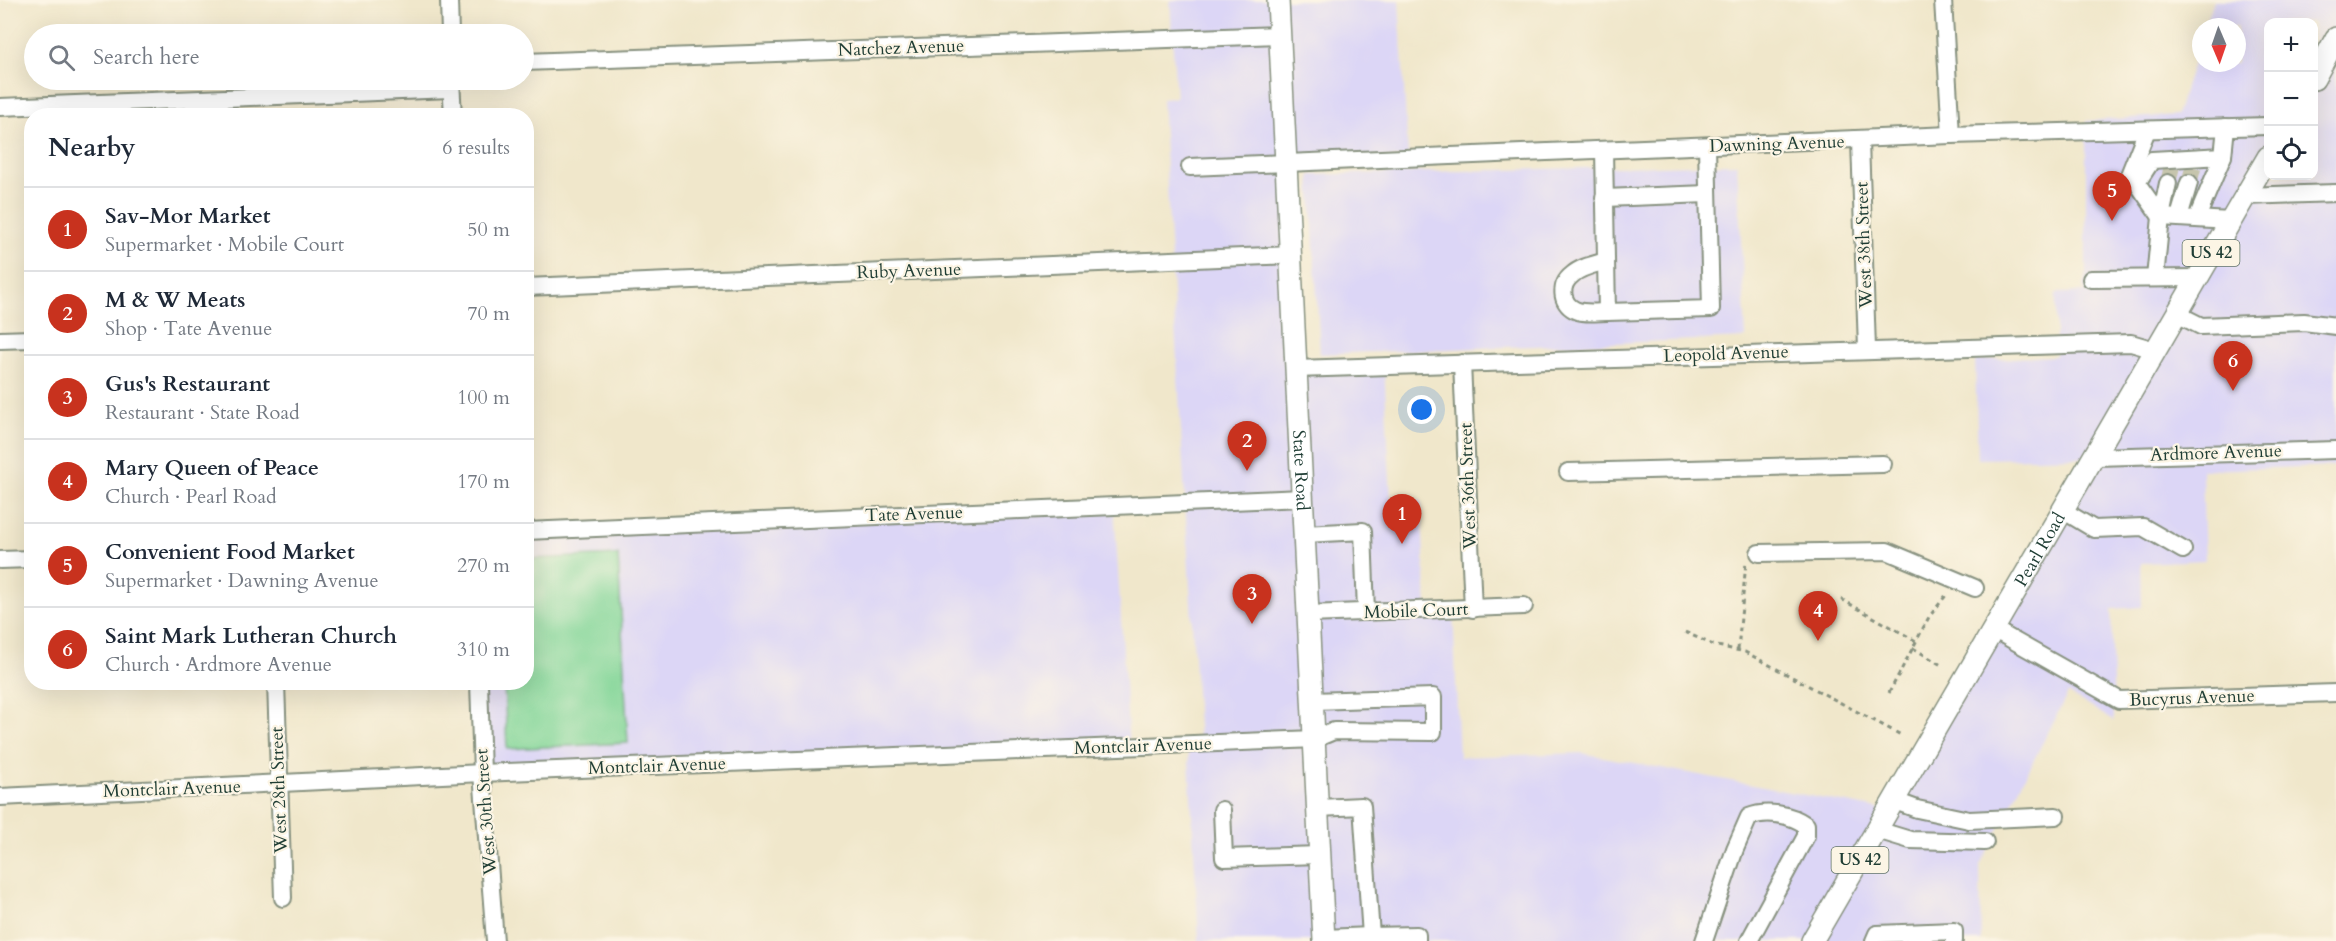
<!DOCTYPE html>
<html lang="en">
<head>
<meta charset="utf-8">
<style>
  body { margin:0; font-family:Cardo,serif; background:#f2f2f3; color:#1f2937 }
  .controls { position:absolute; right:18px; top:18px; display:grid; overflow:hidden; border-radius:12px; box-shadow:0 6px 24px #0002 }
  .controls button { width:54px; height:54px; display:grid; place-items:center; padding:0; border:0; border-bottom:2px solid #e0e1e3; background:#fff; color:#1f2937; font:30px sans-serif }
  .compass { position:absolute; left:2192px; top:18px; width:54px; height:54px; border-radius:50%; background:#fff; box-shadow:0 6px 24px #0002; rotate:178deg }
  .you { position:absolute; left:1422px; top:410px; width:21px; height:21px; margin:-15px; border:4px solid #fff; border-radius:50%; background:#1a73e8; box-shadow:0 0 0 9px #1a73e833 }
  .badge { display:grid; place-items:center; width:39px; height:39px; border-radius:50%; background:#c8321e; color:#fff; font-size:20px; font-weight:700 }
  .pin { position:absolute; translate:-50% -50px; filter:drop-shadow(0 2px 3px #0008) }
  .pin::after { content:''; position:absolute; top:32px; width:21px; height:18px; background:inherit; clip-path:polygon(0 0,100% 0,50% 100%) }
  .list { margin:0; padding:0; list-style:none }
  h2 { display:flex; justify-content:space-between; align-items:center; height:78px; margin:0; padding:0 24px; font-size:26px }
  h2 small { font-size:20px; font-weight:400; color:#747a83 }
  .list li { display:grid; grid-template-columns:39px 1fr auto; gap:18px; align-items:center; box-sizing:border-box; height:84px; padding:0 24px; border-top:2px solid #e0e1e3 }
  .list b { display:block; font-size:22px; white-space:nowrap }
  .list p { margin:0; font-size:20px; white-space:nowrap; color:#747a83 }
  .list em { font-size:20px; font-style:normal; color:#747a83 }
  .icon { flex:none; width:33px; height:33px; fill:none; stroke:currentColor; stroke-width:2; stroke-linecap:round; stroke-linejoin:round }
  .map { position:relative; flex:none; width:2336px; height:941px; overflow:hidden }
  .search { position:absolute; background:#fff; box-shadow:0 6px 24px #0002; left:24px; top:24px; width:510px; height:66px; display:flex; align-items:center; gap:15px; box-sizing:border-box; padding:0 21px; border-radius:33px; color:#747a83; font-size:22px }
  .panel { position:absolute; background:#fff; box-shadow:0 6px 24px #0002; left:24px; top:108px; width:510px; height:582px; border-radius:24px }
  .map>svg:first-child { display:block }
  .built { fill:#dcd6f6; fill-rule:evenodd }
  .pitch { fill:#82d698; stroke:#508a66; stroke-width:1.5 }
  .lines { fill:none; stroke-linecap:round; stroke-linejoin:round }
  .minor-tunnel { stroke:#c6c5ad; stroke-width:16; stroke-dasharray:16 8; stroke-linecap:butt }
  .minor-casing { stroke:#889280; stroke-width:20 }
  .major-casing { stroke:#889280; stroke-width:24 }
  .path { stroke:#889280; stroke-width:3; stroke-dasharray:4.5 4.5; stroke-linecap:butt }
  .minor { stroke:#fff; stroke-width:16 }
  .major { stroke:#fff; stroke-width:21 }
  .labels { text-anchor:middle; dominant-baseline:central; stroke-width:4.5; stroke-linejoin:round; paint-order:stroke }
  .shield { fill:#fcf5e5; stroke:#617469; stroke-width:1.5 }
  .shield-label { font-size:16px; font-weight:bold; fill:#1f3d34 }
  .street-label { font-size:18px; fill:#1f3d34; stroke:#fcf5e5 }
</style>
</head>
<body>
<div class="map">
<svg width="2336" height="941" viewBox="0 0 2336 941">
  <rect width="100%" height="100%" fill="#fcf5e5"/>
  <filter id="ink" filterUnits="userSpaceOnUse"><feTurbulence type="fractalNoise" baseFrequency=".0167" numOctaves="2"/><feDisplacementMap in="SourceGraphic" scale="12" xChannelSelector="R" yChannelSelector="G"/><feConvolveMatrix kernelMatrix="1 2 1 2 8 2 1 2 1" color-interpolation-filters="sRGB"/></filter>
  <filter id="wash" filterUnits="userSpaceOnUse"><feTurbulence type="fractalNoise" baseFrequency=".008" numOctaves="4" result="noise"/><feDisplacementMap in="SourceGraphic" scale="24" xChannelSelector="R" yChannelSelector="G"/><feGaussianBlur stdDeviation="1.35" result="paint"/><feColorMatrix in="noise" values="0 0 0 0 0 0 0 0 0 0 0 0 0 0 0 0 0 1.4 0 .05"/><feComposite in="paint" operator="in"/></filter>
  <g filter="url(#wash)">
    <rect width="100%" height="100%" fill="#f0e7cb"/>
    <g class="built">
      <path d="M1170,0H1399L1408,157L1286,161L1295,369L1384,366L1391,501H1421L1427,610H1453L1459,757L1582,753L1889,811L2095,457L1978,459L1975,360L2056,356V293L2085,292V289H2082L2086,280V121L2176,115L2201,39V63H2237V27H2205L2214,0H2336V466L2202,470L2205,560L2141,563L2142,607L2111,609L2114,721L2068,693L1980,865L1981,941H1199L1188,744L1199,743L1162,99L1176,98ZM2268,22H2314V176H2268Z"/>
      <path d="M1737,164L1746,338L1320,354L1310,175Z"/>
      <path d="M1114,506L1129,747L482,773L479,683L526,682L527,531Z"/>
    </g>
    <path class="pitch" d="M618,555L628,743L507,749L504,683L526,682L527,559Z"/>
  </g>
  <g filter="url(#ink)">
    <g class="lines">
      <g class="minor-tunnel">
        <path d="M2168,183L2172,166"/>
        <path d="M2189,183L2194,165"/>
      </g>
      <defs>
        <g id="minor">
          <path d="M449,0L450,34"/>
          <path d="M1943,0L1951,135"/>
          <path d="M524,62L1279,35"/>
          <path d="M451,80L453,116"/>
          <path d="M0,107L451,89"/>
          <path d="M1860,141L1867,349"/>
          <path d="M1604,150L1607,312L1711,309L1707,146"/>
          <path d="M1190,167L1951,135L2268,126"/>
          <path d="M2137,183L2129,175L2147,130"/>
          <path d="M2245,196L2336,193"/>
          <path d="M1604,198L1708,194"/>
          <path d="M2161,217L2137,183L2152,160L2223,156L2226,127"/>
          <path d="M2161,217L2168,183"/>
          <path d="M2179,217L2189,183"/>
          <path d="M2197,218L2223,156"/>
          <path d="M1606,261C1596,264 1580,267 1572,275C1560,284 1560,303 1575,310C1583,314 1598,312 1607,312"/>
          <path d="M2155,278L2161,217L2230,221"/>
          <path d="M2091,279L2197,278"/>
          <path d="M526,287L1291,255"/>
          <path d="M2177,314L2201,326L2304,322L2336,326"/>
          <path d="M0,340L32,339"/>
          <path d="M1462,363L1473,609"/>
          <path d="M1295,369L2131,343L2155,350"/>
          <path d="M2096,457L2336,450"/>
          <path d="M1568,472L1883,464"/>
          <path d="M2064,511L2094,529L2143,527L2183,550"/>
          <path d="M526,531L1302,498"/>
          <path d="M1304,534L1363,531L1366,612"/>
          <path d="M1759,553L1887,551L1975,588"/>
          <path d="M0,560L32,559"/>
          <path d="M1308,614L1524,606"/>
          <path d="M1995,630L2119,700L2336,693"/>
          <path d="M276,682L283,898"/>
          <path d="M479,682L482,773L495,941"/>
          <path d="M0,797L482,773L1315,739L1334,731L1433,732V697L1313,701"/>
          <path d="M1895,801L1917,809L1969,820L2056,816"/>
          <path d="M1318,808L1362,806L1371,936L1417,935V941"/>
          <path d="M1222,810L1224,858L1320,855"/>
          <path d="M1877,830L1910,840L1985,842"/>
          <path d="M1324,938L1371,936V941"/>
          <path d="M1704,941L1735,849L1749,817C1766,810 1790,814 1806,825V836L1749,941"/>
          <path d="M1874,941L1877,934L1954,931V941"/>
        </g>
        <g id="major">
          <path id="s1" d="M1278,0L1324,941"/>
          <path d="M2314,79L2336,38"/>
          <path id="s2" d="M1812,941L2268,157"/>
        </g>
      </defs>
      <use href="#minor" class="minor-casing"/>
      <use href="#major" class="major-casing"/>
      <g class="path">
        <path d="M1841,599L1916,641"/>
        <path d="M1685,632L1713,645L1745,652L1903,736"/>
        <path d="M1913,648L1943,666"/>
        <path d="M1738,650L1746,562"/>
        <path d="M1889,693L1929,617L1947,594"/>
      </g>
      <use href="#minor" class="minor"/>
      <use href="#major" class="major"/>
    </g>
  </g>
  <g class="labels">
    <g class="shield">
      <rect x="2182.5" y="240" width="57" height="26" rx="4.5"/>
      <rect x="1831.5" y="847" width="57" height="26" rx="4.5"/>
    </g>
    <g class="shield-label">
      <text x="2211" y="253">US 42</text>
      <text x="1860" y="860">US 42</text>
    </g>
    <g class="street-label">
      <text transform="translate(901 48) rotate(-2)">Natchez Avenue</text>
      <text transform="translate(1777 144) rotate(-2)">Dawning Avenue</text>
      <text transform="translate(1864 245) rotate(-92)">West 38th Street</text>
      <text transform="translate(909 271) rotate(-2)">Ruby Avenue</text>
      <text transform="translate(1726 354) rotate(-2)">Leopold Avenue</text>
      <text transform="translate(2216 453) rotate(-2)">Ardmore Avenue</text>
      <text stroke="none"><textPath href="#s1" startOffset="471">State Road</textPath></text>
      <text transform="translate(1468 486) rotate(-92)">West 36th Street</text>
      <text transform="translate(914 514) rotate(-2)">Tate Avenue</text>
      <text stroke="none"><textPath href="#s2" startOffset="453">Pearl Road</textPath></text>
      <text transform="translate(1416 611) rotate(-2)">Mobile Court</text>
      <text transform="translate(2192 698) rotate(-2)">Bucyrus Avenue</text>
      <text transform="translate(1143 746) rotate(-2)">Montclair Avenue</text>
      <text transform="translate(657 766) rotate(-2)">Montclair Avenue</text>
      <text transform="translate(172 789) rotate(-2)">Montclair Avenue</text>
      <text transform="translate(279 790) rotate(-92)">West 28th Street</text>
      <text transform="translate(486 812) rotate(-94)">West 30th Street</text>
    </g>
  </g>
</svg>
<div class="controls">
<button>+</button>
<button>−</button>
<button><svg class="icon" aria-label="locate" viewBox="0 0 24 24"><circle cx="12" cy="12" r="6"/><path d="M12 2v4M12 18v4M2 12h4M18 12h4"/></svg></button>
</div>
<svg class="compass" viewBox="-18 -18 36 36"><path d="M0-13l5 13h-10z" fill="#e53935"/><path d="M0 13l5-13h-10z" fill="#747a83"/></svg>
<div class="you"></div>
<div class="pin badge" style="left:1402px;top:544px">1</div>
<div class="pin badge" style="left:1247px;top:471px">2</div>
<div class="pin badge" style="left:1252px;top:624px">3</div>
<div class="pin badge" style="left:1818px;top:641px">4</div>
<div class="pin badge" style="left:2112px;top:221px">5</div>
<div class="pin badge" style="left:2233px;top:391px">6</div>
<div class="search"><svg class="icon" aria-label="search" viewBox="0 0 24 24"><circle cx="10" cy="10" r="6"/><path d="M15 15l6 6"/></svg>Search here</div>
<section class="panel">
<h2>Nearby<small>6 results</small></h2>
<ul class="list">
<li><span class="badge">1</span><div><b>Sav-Mor Market</b><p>Supermarket · Mobile Court</p></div><em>50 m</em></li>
<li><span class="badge">2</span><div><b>M &amp; W Meats</b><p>Shop · Tate Avenue</p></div><em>70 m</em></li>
<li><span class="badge">3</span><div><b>Gus's Restaurant</b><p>Restaurant · State Road</p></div><em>100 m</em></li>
<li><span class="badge">4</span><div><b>Mary Queen of Peace</b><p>Church · Pearl Road</p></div><em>170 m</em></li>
<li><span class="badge">5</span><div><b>Convenient Food Market</b><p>Supermarket · Dawning Avenue</p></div><em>270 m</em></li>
<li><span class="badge">6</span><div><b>Saint Mark Lutheran Church</b><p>Church · Ardmore Avenue</p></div><em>310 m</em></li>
</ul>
</section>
</div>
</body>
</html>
